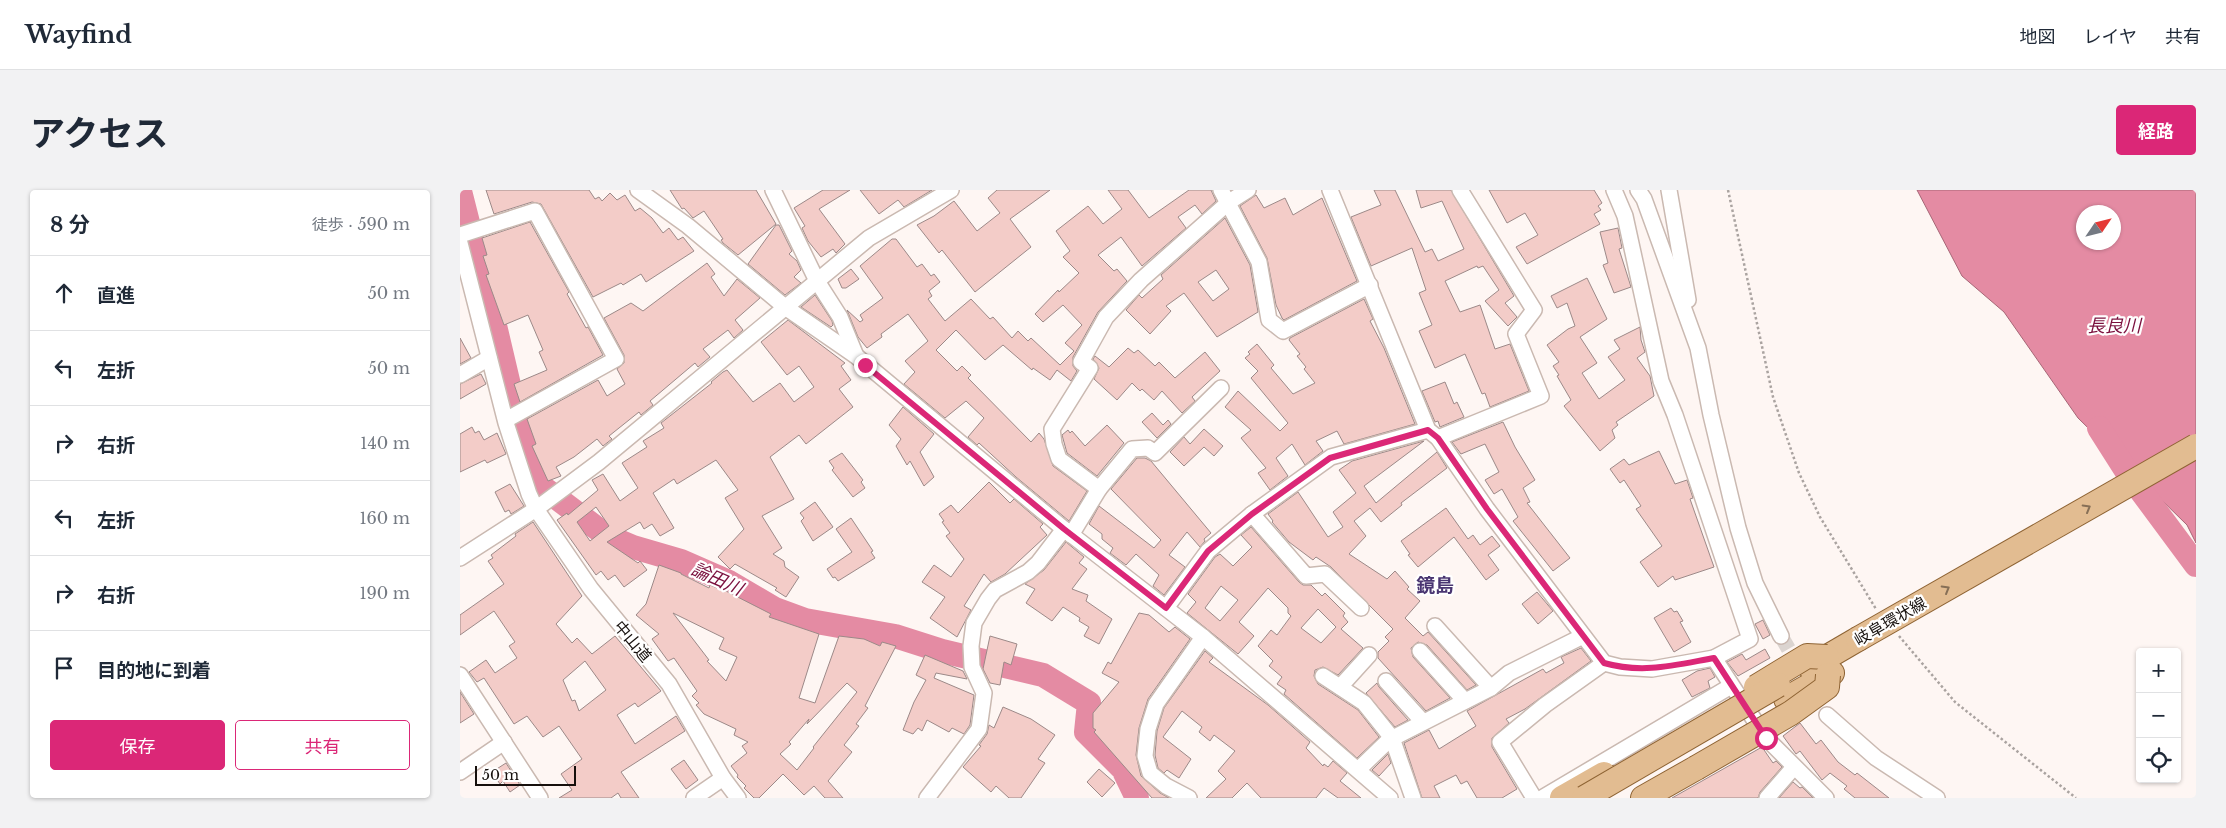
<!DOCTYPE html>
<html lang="ja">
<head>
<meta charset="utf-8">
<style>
  body { margin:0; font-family:"Libre Baskerville","Noto Sans JP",serif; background:#f2f2f3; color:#1f2937 }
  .controls { position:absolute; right:15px; bottom:15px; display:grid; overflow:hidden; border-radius:5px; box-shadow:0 1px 4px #0004 }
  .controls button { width:45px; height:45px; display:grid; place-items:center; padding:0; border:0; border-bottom:1px solid #e0e1e3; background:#fff; color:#1f2937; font:25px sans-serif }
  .compass { position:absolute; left:1616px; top:15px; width:45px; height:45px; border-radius:50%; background:#fff; box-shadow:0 1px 4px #0004; rotate:55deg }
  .scale { position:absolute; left:15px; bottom:12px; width:101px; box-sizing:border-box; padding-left:5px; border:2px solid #16100d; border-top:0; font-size:14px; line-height:18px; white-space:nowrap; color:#16100d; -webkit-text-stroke:4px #fff; paint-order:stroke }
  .stop { position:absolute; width:15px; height:15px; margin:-11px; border:4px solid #db2777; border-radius:50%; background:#fff }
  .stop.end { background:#db2777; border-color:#fff; box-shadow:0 1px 5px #0008 }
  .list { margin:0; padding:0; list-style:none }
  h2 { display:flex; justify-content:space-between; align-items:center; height:65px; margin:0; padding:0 20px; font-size:21px }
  h2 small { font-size:16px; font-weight:400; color:#747a83 }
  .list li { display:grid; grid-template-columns:32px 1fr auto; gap:15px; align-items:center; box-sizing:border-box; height:75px; padding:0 20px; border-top:1px solid #e0e1e3 }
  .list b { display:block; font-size:19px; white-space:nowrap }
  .list em { font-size:16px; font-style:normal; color:#747a83 }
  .actions { display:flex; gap:10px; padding:15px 20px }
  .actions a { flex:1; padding:11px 0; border:1px solid #db2777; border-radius:5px; text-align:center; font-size:18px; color:#db2777 }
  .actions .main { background:#db2777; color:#fff }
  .icon { flex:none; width:28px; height:28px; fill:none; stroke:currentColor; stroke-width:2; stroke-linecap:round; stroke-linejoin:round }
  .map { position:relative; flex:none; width:1736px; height:608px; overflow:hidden; border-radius:5px }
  header { display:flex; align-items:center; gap:30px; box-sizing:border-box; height:70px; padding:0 25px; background:#fff; border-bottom:1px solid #e0e1e3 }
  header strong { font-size:24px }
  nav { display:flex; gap:28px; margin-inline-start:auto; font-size:18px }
  .intro { display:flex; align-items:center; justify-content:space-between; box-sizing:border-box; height:120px; padding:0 30px }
  h1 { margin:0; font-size:35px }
  .button { padding:12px 22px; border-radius:5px; background:#db2777; color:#fff; font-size:18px; font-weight:700 }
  main { display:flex; gap:30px; padding:0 30px }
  aside { flex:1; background:#fff; border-radius:5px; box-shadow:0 1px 4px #0004 }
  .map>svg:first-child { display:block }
  .water { fill:#e48ba3; stroke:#a66676; fill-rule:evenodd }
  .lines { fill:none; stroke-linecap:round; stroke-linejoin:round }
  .river { stroke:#e48ba3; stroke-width:24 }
  .building { fill:#f3ccc8; stroke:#9c8988; fill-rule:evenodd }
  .minor-tunnel { stroke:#dbd4d0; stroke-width:15; stroke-dasharray:15 8; stroke-linecap:butt }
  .minor-casing { stroke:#cab9b1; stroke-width:18 }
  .primary-casing { stroke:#8e6333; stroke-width:26 }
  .path { stroke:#aaa3a0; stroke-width:2.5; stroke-dasharray:2.5 2.5; stroke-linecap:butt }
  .minor { stroke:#fff; stroke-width:15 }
  .primary { stroke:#e2bc91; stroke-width:24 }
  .primary-bridge-casing { stroke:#8e6333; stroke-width:26; stroke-linecap:butt }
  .primary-bridge { stroke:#e2bc91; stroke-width:24 }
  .oneway { stroke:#866f56 }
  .route { stroke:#db2777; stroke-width:6 }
  .labels { text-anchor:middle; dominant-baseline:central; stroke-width:4.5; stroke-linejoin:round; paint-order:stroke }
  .street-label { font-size:16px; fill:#16100d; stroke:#fff }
  .water-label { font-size:18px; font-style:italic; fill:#7a0f3d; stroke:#fff }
  .quarter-label { font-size:19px; font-weight:bold; fill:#493571; stroke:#fff }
</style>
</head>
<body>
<header>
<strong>Wayfind</strong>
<nav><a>地図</a><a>レイヤ</a><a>共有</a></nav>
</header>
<div class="intro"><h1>アクセス</h1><a class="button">経路</a></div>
<main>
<aside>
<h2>8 分<small>徒歩 · 590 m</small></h2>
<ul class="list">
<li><svg class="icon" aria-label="ahead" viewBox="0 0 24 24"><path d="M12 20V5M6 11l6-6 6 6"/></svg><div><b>直進</b></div><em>50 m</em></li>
<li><svg class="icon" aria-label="left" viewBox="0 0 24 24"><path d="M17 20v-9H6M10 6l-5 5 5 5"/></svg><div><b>左折</b></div><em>50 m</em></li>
<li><svg class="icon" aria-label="right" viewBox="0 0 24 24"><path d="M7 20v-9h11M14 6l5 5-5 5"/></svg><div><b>右折</b></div><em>140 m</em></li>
<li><svg class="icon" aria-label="left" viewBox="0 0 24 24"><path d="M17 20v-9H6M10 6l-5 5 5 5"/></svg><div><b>左折</b></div><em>160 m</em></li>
<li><svg class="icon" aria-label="right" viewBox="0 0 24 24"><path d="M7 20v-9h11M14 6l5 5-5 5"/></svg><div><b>右折</b></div><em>190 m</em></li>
<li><svg class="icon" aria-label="arrive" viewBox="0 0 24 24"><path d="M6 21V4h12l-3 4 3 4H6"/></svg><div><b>目的地に到着</b></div></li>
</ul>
<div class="actions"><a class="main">保存</a><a>共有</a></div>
</aside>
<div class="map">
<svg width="1736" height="608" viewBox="0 0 1736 608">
  <rect width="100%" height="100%" fill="#fef6f3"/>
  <path class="water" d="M1457,0H1736V353L1727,335L1618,228L1544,122L1502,86ZM1624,22H1654V52H1624Z"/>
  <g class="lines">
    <g class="river">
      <path d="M0,1L18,72L22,80L61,246L77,293L147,346L173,357L221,371L269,392L315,419L345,430L435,446L482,461L583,485L629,513L626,542L663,579L677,608"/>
      <path d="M1639,238L1667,282L1736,375"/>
    </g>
  </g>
  <g class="building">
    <path d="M26,0H129L135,9L139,7L142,11L150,3L157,10L165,5L175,21L180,18L192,28L203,43L209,38L218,50L223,47L234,61L186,92L181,84L163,95L161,93L133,107L81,14L72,12L34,24Z"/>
    <path d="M210,0H296L316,34L278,65L263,53L261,50L263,49L244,21L233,28L224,18L222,19Z"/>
    <path d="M363,0H390L359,19L385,54L376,63L373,59L361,67L348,51L342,38L345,36L334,18Z"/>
    <path d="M400,0H472L444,17L438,10L419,24Z"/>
    <path d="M537,0H590L550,29L571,57L515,102L482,60L479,63L457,35L474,26L494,11L517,41L540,23L528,8Z"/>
    <path d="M648,0H668L689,28L729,0H751L756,11L742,24L735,15L718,27L726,38L682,76L661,47L638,65L654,81L657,79L667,91L638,122L613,167V176L617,181L611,191L597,180L590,190L573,178L572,180L543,155L525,170L496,140L476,160L497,181L502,176L511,185L508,188L571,252L579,243L584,249L593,276L627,301L609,331L556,287L519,253L517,255L508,247L524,228L506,211L485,228L444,194L455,182L445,171L468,151L448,124L421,144L422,147L407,158L398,147L387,120L400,132L403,130L400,125L423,108L400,76L432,49H436L457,77L462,74L471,86L474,84L480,92L469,101L472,106L468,109L485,131L511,109L530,129L533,127L552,148L558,141L568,151L571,148L600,175L614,161L605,153L622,135L603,115L583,132L575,124L598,100L599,102L619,83L603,67L610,61L596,41L628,16L643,34L662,19Z"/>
    <path d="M914,0H935L965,62L972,59L978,71L1004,59L982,11L961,18L956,0H991L1054,106L1045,113L1057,127L1048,136L1025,111L1039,100L1023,76L1018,78L1017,76L985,91L1000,122L1020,115L1035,159L1050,154L1069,201L1030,217L1025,203L1022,204L1005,164L975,178L959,141L972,135L959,103L966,100L952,58L911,76L891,27L921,15Z"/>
    <path d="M1029,0H1134L1142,13L1138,16L1141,20L1134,24L1140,34L1067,74L1056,57L1078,45L1065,23L1047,33Z"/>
    <path d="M796,5L804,18L825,8L833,25L862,8L897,91L824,130L822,128L816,115L807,68L780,16Z"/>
    <path d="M765,28L790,75L798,122L757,147L724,103L706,116L711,121L690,144L666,120L679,105L682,108L703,89L701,85ZM756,80L769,99L753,111L738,92Z"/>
    <path d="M70,32L109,102L107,104L126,138L128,137L143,165L60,212L54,194L87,180L79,162L83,160L68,125L44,135L26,85L29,84L23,66L27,65L22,48Z"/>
    <path d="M316,35H319L332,61L329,64L337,71L341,80L334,87L341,93L325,105L288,74Z"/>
    <path d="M1158,38L1162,58L1159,59L1171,97L1154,103L1143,75L1148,73L1140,42Z"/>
    <path d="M247,73L255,84L251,87L264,106L277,89L300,108L275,130L283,140L274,148L268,140L243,159L250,167L238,177L235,173L190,211L193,215L181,225L179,222L149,246L152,249L143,256L137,249L114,267L96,277L101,286L88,291L72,256L76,254L67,229L138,190L147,206L165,194L157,179L164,173V165L144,128L171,113L183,121Z"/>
    <path d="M391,79L399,89L386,98H382L378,89Z"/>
    <path d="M1127,88L1147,129L1120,147L1137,173L1122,183L1139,209L1165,190L1148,167L1160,159L1154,150L1180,137L1181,150L1185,162L1177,168L1190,186L1194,206L1156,232L1158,235L1152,240L1155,248L1140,261L1104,216L1111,210L1097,186L1099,185L1093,176L1099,172L1087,155L1108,139L1115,136L1107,113L1097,118L1091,106Z"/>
    <path d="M355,105L372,131L373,135L371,137L341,117Z"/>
    <path d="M904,109L913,129L910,131L924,158L955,234L884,254L877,241L856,251L863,261L845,275L832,254L816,268L828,286L810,300L798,283L806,278L781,248L791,240L765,217L778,201L820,241L828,233L791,188L798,181L785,168L790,164L788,162L797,154L814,175L811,178L833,204L855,193L844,179L846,177L837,166L840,164L829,150L830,148Z"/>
    <path d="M328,130L385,173L381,176L391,190L379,199L393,217L346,254L339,245L310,267L334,309L302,326L322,358L313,364L324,371L325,377L339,387L326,407L315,400L317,398L275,374L270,379L258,367L284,339L265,308L278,300L256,270L217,294L214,289L193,303L214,338L200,346L192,334L184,339L180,332L147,352L178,373L180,371L187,380L164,397L155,385L148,390L141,381L136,385L97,330L107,323L108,325L138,300L132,290L143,284L160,311L178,298L162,273L187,257L183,251L204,238L201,233L252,193L251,192L263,182L267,180L293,212L320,193L334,212L354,197L339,176L327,185L301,152ZM136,317L149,336L130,351L117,332Z"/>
    <path d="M0,148L11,168L0,174Z"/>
    <path d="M668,158L674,163L678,160L695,176L699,172L715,188L745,162L760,181L732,207L735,211L722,223L702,201L694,210L682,199L680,201L672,193L657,210L634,189L639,178L633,169L635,166L649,177Z"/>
    <path d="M21,184L26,194L0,209V194Z"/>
    <path d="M985,192L994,214L997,212L1004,227L980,237L978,231L975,232L962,201Z"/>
    <path d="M443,217L474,244L460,262L474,287L464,296L450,271L447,275L436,256L441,249L429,235Z"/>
    <path d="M692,223L703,235L708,230L711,234L697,248L682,232Z"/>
    <path d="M1043,232L1055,257L1075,290L1063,298L1070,312L1067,313L1110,368L1093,381L1053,331L1058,327L1042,299L1034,304L1025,290L1039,282L1025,254L1001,264L992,252Z"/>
    <path d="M647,235L664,253L637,286L607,263L602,245L608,240L610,243L612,241L625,256Z"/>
    <path d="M12,237L15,243L19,241L24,250L37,243L46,264L27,273L25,270L0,282V244Z"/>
    <path d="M744,239L763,256L754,266L744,257L724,276L710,262L724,247L730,254Z"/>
    <path d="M964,251L904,296L916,313L977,262L987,278L941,313L942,315L921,332L910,318L894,331L906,346L889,364L927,389L935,381L949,397L947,399L960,411L945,428L963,446L968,442L1016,495L1007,500L967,455L958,452L951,458L953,467L990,508L966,521L918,468V462L929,451L925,447L933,439L871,377L856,367L853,370L829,352L812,332L813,331L808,324L838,302L868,347L883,337L873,322L896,303L879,280L892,271Z"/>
    <path d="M1199,261L1215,294L1227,290L1233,308L1230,309L1254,377L1215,390L1213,386L1198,397L1180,372L1202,356L1176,319L1181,316L1164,290L1160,293L1150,279L1164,269L1169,275Z"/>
    <path d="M382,263L403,290L401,292L405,298L393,307L372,280L374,278L369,271Z"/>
    <path d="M677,268H685L691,271L751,343L744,349L745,351L740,357L727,342L709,365L725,377L704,405L693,396L699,385L676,364L666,375L650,363L653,358L642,349V344L629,334L639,316L694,358L701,350L651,299Z"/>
    <path d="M529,292L550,313L554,309L583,334L580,337L587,345L545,384L531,392L524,384L504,416L511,420L497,447L470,428L485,407L462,392L474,375L491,387L504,369L486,346L490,343L482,332L484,331L479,324L491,315L498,323Z"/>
    <path d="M50,294L64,316L51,324L49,320L45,322L35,302Z"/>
    <path d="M355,312L373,337L353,351L341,331L344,328L340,323Z"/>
    <path d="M986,318L1008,349L1013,345L1020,355L1032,346L1040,356L1028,365L1039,380L1026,390L994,347L958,377L948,365L950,364L941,351Z"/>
    <path d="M391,328L413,361L411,362L415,368L378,391L375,387L373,388L367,379L392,362L376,339Z"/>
    <path d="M73,332L122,406L96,434L112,453L117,448L132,464L155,446L201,501L178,517L175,513L157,525L175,554L216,526L225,541L161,582L179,608H161L158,603L151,608H99L112,600L101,584L122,569L99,536L83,547L67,526L54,534L24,488L17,492L9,482L26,470L35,483L57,468L49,456L55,452L34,421L0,445V425L44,394L28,371L33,368L31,365L56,346L55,344ZM125,471L146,500L119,521L115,510L112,511L103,490Z"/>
    <path d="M791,337L839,392L843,395H851L862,406L865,403L885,423L883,426L888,432L881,439L903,458L878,485L863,477L855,480L854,486L858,494L898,520L919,547L897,568L824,504L826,500L817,494L822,487L809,476L813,471L798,456L811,440L817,445L831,426L828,423V418L808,398L779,432L794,446L778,464L727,423L736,412L728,404L755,367L760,364L773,376L792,357L781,345ZM761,396L778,410L760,431L745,418ZM858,419L876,437L861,453L841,438Z"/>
    <path d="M606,352L624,367L619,373L627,379L612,399L628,405L626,411L652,429L639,454L624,446L629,437L619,431L620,428L603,417L592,431L566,413L575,399L565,394L584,380Z"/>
    <path d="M199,375L221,383V384L249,398L250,395L257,398L258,397L311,424L309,427L359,444L339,508L355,513L379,446L404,449L420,456L422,452L436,456L405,516L408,518L396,534L399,536L384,555L392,562L368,591L383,608H365L354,596L344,605L323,584L299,608H294L284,598L286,596L277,587L278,585L271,576L287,563L282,556L288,552L274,545L276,539L244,524L236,515L239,513L232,506L237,501L214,468L208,471L192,449L199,444L176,425L186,414ZM213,423L264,448L259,459L277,467L266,491L247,471L249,470ZM387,493L397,502L353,557L354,558L337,580L320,564L331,554L329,552L349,529L347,534Z"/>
    <path d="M1077,402L1093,421L1078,434L1062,414Z"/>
    <path d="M1211,418L1214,422L1217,421L1223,431L1220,432L1231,452L1214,462L1194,428Z"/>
    <path d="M679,423L689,425L709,442L715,437L730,449L688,509L679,538L676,565L681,586L700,603L709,608H692L634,542L636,540L633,538V523L659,492L642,483L648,472L651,474Z"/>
    <path d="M1303,430L1310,445L1303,449L1295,434Z"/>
    <path d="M530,446L557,454L551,475L544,472L540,495L530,493L523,479Z"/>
    <path d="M1121,458L1131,471L1065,519L1046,529L1049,533L1032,548V557L1057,599L1042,608H1017L1007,591L1001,594L996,585L974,596L980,608H962L944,553L969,540L979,559L1016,536L1007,521L1083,479L1086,483L1104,473L1101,467Z"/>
    <path d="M1305,459L1310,468L1278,486L1267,472L1282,464L1286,470Z"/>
    <path d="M745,461L753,468L749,472L808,515L850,552L846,558L863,576L864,574L868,577L873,571L887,583L880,591L901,608H878L864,598L856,608H801L787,593L772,608H746L766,589L758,581L775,561L754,545L750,551L739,542L742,537L722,521L703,547L731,569L719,588L707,580L704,583L698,578L695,565L697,541L704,518Z"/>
    <path d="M465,465L503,481L507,489L476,483L474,488L514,505L510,535L504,544L492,538L489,542L467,530L462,541L458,538L453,544L443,540L454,512L466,490L456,485Z"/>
    <path d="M1250,478L1255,487L1248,491L1250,498L1232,507L1222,490L1237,481Z"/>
    <path d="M917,493L919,497L948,530L935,537L906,503Z"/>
    <path d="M0,502L14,524L0,533Z"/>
    <path d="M543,517L571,529L595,545L578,569L585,573L561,608H549L536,596L531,602L503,577L521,556L519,555L527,544L529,535L534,538Z"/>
    <path d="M1340,533L1356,554L1361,550L1378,572L1395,585L1397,583L1429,608H1395L1384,599L1387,596L1370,583L1362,590L1340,561L1336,564L1323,546Z"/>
    <path d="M1302,557L1313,573L1316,571L1322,577L1300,602L1298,608H1212Z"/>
    <path d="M928,564L931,573L919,586L912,580Z"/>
    <path d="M224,570L238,590L226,599L211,579Z"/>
    <path d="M46,573L60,595L50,602L43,591L40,594L32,582Z"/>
    <path d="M639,579L655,593L642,607L627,592Z"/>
    <path d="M1333,592L1340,598L1342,597L1353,608H1319Z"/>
  </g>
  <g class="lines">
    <path class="minor-tunnel" d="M1321,446L1340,479"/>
    <defs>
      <g id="minor">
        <path d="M178,0L228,36L325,117L396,166L604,339L743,447L930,608"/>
        <path d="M313,0L357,91L380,127L396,166"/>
        <path d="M761,0L799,72L809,130L823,141L910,95"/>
        <path d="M870,0L968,240L978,248L1027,319L1144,473L1160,477L1192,479L1254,468L1290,449L1215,225L1201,191L1165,26L1154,0"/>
        <path d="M1178,0L1184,9L1238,158L1251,225L1278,338L1295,393L1321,446"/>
        <path d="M1209,0L1228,110"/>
        <path d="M0,45L75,21L156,169L46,230"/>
        <path d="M0,53L46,233L69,304L76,319L131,399L209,494L263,588L278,608"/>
        <path d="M0,185L29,168"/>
        <path d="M978,248L1081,206L1056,144L1074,120L1000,0"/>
        <path d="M639,299L672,259L688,258L695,263L761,198"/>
        <path d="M792,324L846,386L865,384L901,418"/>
        <path d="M611,345L639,299L599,269L594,254L592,239L630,178L621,172L646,127L681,90L769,12L788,0"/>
        <path d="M0,368L76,319L139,272L409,48L491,0"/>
        <path d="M706,418L748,361L792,324L871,267L968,240"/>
        <path d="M975,436L1031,498"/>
        <path d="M960,461L1005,511"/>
        <path d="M1254,468L1306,548L1366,608"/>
        <path d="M0,485L80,608"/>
        <path d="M863,486L904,513L932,548L953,608"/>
        <path d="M926,491L963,532"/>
        <path d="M880,497L909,465"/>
        <path d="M1367,525L1416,568L1477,608"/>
        <path d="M899,579L929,550L1031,498L1049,483L1123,446"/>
        <path d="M0,582L44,552"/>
        <path d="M234,608L263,588"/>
        <path d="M467,608L519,539L524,503L512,477L511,456L514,433L528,409L535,400L568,382L578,373L604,339"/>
        <path d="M729,608L706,596L690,583L685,566L688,539L696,514L743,447"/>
        <path d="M1074,608L1040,552L1085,515L1144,473"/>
        <path d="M1082,608L1271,496"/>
        <path d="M1307,608L1334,577"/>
      </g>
      <g id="primary">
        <path d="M1350,477L1398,449"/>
        <path d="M1326,509L1372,483"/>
        <path d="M1102,608L1144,584"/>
        <path d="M1183,608L1236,578"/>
      </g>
    </defs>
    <use href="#minor" class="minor-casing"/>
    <use href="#primary" class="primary-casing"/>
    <g class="path">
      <path d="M1268,0L1313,207L1339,283L1360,327L1416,419"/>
      <path d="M1439,446L1495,512L1616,608"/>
    </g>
    <use href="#minor" class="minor"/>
    <use href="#primary" class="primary"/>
    <defs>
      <g id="primary-bridge">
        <path d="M1398,449L1736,256"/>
        <path d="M1296,497L1347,466L1367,467"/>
        <path d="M1236,578L1331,523L1367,497L1368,485"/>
        <path d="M1124,608L1318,495"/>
      </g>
    </defs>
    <use href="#primary-bridge" class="primary-bridge-casing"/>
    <use href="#primary-bridge" class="primary-bridge"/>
  </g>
  <defs><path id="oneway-chevron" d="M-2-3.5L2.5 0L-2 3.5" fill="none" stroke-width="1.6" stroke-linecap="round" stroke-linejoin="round" transform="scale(1.25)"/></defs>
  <g class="oneway">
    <use href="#oneway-chevron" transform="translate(1627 318) rotate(-30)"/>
    <use href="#oneway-chevron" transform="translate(1486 399) rotate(-30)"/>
  </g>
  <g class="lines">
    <path class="route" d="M405,175L604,339L706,418L748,361L792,324L870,268L968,240L978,248L1027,319L1144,473C1183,484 1215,475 1254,468L1306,548"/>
  </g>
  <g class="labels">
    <g class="street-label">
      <text transform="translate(1430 431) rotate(-30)">岐阜環状線</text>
      <text transform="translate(173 451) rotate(50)">中山道</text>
    </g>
    <g class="water-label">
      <text x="1654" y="136">長良川</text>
      <text transform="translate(257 389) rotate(24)">論田川</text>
    </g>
    <g class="quarter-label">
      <text x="975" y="395">鏡島</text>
    </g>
  </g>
</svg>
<div class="controls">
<button>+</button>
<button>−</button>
<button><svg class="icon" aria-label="locate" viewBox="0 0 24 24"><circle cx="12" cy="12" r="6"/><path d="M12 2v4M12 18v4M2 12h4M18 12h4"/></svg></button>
</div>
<svg class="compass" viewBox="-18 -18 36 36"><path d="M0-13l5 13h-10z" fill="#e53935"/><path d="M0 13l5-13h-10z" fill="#747a83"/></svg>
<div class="scale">50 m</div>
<div class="stop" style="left:1306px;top:548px"></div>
<div class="stop end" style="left:405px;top:175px"></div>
</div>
</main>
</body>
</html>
